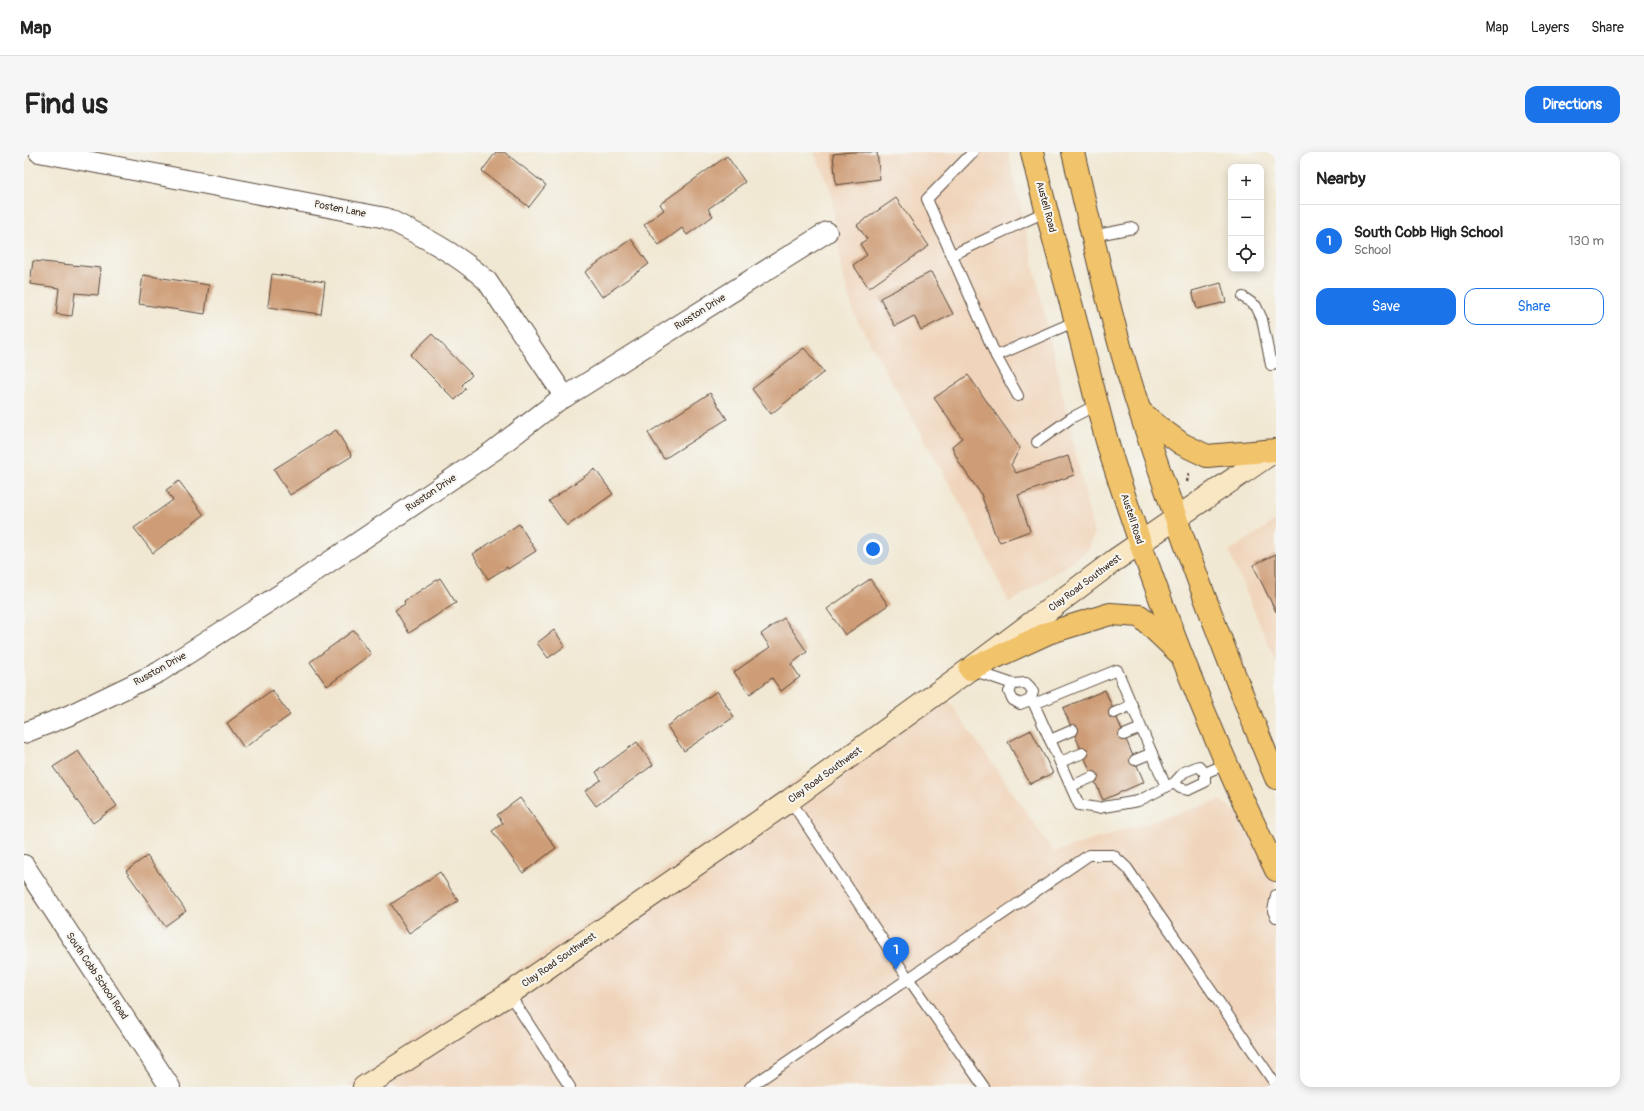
<!DOCTYPE html>
<html lang="en">
<head>
<meta charset="utf-8">
<style>
  body { margin:0; font-family:Pangolin,sans-serif; background:#f6f6f6; color:#222 }
  .controls { position:absolute; right:12px; top:12px; display:grid; overflow:hidden; border-radius:8px; box-shadow:0 2px 10px #0003 }
  .controls button { width:36px; height:36px; display:grid; place-items:center; padding:0; border:0; border-bottom:1px solid #e0e0e0; background:#fff; color:#222; font:20px sans-serif }
  .you { position:absolute; left:849px; top:397px; width:14px; height:14px; margin:-10px; border:3px solid #fff; border-radius:50%; background:#1a73e8; box-shadow:0 0 0 6px #1a73e833 }
  .badge { display:grid; place-items:center; width:26px; height:26px; border-radius:50%; background:#1a73e8; color:#fff; font-size:13px; font-weight:700 }
  .pin { position:absolute; translate:-50% -33px; filter:drop-shadow(0 1px 2px #0008) }
  .pin::after { content:''; position:absolute; top:21px; width:14px; height:12px; background:inherit; clip-path:polygon(0 0,100% 0,50% 100%) }
  .list { margin:0; padding:0; list-style:none }
  h2 { display:flex; justify-content:space-between; align-items:center; height:52px; margin:0; padding:0 16px; font-size:17px }
  h2 small { font-size:13px; font-weight:400; color:#767676 }
  .list li { display:grid; grid-template-columns:26px 1fr auto; gap:12px; align-items:center; box-sizing:border-box; height:72px; padding:0 16px; border-top:1px solid #e0e0e0 }
  .list b { display:block; font-size:15px; white-space:nowrap }
  .list p { margin:0; font-size:13px; white-space:nowrap; color:#767676 }
  .list em { font-size:13px; font-style:normal; color:#767676 }
  .actions { display:flex; gap:8px; padding:12px 16px }
  .actions a { flex:1; padding:9px 0; border:1px solid #1a73e8; border-radius:12px; text-align:center; font-size:14px; color:#1a73e8 }
  .actions .main { background:#1a73e8; color:#fff }
  .icon { flex:none; width:22px; height:22px; fill:none; stroke:currentColor; stroke-width:2; stroke-linecap:round; stroke-linejoin:round }
  .map { position:relative; flex:none; width:1252px; height:935px; overflow:hidden; border-radius:12px }
  header { display:flex; align-items:center; gap:24px; box-sizing:border-box; height:56px; padding:0 20px; background:#fff; border-bottom:1px solid #e0e0e0 }
  header strong { font-size:19px }
  nav { display:flex; gap:22px; margin-inline-start:auto; font-size:14px }
  .intro { display:flex; align-items:center; justify-content:space-between; box-sizing:border-box; height:96px; padding:0 24px }
  h1 { margin:0; font-size:28px }
  .button { padding:10px 18px; border-radius:12px; background:#1a73e8; color:#fff; font-size:14px; font-weight:700 }
  main { display:flex; gap:24px; padding:0 24px }
  aside { flex:1; background:#fff; border-radius:12px; box-shadow:0 2px 10px #0003 }
  .map>svg:first-child { display:block }
  .built { fill:#f0d5bc }
  .building { fill:#ce9d77 }
  .lines { fill:none; stroke-linecap:round; stroke-linejoin:round }
  .lane-casing { stroke:#564639; stroke-width:12 }
  .street-casing { stroke:#564639; stroke-width:22 }
  .secondary-casing { stroke:#564639; stroke-width:24 }
  .primary-casing { stroke:#564639; stroke-width:24 }
  .path { stroke:#564639; stroke-width:2.5; stroke-dasharray:3 3; stroke-linecap:butt }
  .lane { stroke:#fff; stroke-width:10 }
  .street { stroke:#fff; stroke-width:20 }
  .secondary { stroke:#f9e7c3; stroke-width:22 }
  .primary { stroke:#f1c36a; stroke-width:22 }
  .labels { text-anchor:middle; dominant-baseline:central; stroke-width:4; stroke-linejoin:round; paint-order:stroke }
  .street-label { font-size:10px; fill:#3b2a1e; stroke:#f6f6f2 }
</style>
</head>
<body>
<header>
<strong>Map</strong>
<nav><a>Map</a><a>Layers</a><a>Share</a></nav>
</header>
<div class="intro"><h1>Find us</h1><a class="button">Directions</a></div>
<main>
<div class="map">
<svg width="1252" height="935" viewBox="0 0 1252 935">
  <rect width="100%" height="100%" fill="#f6f6f2"/>
  <filter id="ink" filterUnits="userSpaceOnUse"><feTurbulence type="fractalNoise" baseFrequency=".025" numOctaves="2"/><feDisplacementMap in="SourceGraphic" scale="8" xChannelSelector="R" yChannelSelector="G"/><feConvolveMatrix kernelMatrix="1 2 1 2 8 2 1 2 1" color-interpolation-filters="sRGB"/></filter>
  <filter id="wash" filterUnits="userSpaceOnUse"><feTurbulence type="fractalNoise" baseFrequency=".012" numOctaves="4" result="noise"/><feDisplacementMap in="SourceGraphic" scale="16" xChannelSelector="R" yChannelSelector="G"/><feGaussianBlur stdDeviation="0.9" result="paint"/><feColorMatrix in="noise" values="0 0 0 0 0 0 0 0 0 0 0 0 0 0 0 0 0 1.4 0 .05"/><feComposite in="paint" operator="in"/></filter>
  <g filter="url(#wash)">
    <rect width="100%" height="100%" fill="#f1e8d3"/>
    <g class="built">
      <path d="M790,0H984L1070,382L1065,397L1049,409L985,451L946,369L830,162L818,121L807,39Z"/>
      <path d="M1252,368V510L1205,400Z"/>
      <path d="M913,532L1030,700L1196,648L1252,689V935H321Z"/>
    </g>
    <g id="blocks">
      <g class="building">
        <path d="M472,0H480L522,33L505,55L458,19Z"/>
        <path d="M827,0H853L856,27L812,33L809,2Z"/>
        <path d="M703,4L721,30L684,57L689,64L663,83L658,76L635,93L620,73L640,58L636,52Z"/>
        <path d="M872,46L905,94L845,136L829,113L843,103L836,92L843,87L833,73Z"/>
        <path d="M607,87L625,112L578,145L561,120Z"/>
        <path d="M9,109L77,116L74,143L51,141L48,164L32,162L35,136L6,132Z"/>
        <path d="M907,120L929,162L897,178L890,164L871,174L856,146Z"/>
        <path d="M248,122L301,130L297,162L244,155Z"/>
        <path d="M119,123L185,133L181,162L115,152Z"/>
        <path d="M1197,131L1202,150L1173,157L1168,139Z"/>
        <path d="M408,182L448,223L438,233L442,237L431,248L386,203Z"/>
        <path d="M780,196L800,220L747,262L728,237Z"/>
        <path d="M944,223L996,296L987,313L992,321L1044,304L1050,323L994,343L1006,379L976,390L971,382L957,342L936,312L931,302L928,294L938,286L910,246Z"/>
        <path d="M686,241L703,267L640,307L624,281Z"/>
        <path d="M312,278L328,304L266,343L250,317Z"/>
        <path d="M571,317L589,342L543,374L525,349Z"/>
        <path d="M155,329L180,363L129,401L110,376L149,348L142,338Z"/>
        <path d="M495,372L512,399L484,417L483,415L464,427L449,402Z"/>
        <path d="M1252,402V460L1229,413Z"/>
        <path d="M416,426L432,451L385,481L371,458L381,452L380,449Z"/>
        <path d="M846,427L864,453L821,483L803,457Z"/>
        <path d="M760,466L783,500L767,512L776,525L757,539L748,526L726,542L710,520L746,495L737,482Z"/>
        <path d="M330,478L347,502L303,534L286,510Z"/>
        <path d="M530,478L541,494L524,506L513,491Z"/>
        <path d="M248,538L266,563L220,596L203,571Z"/>
        <path d="M1081,538L1120,630L1079,648L1039,556Z"/>
        <path d="M693,539L710,565L660,599L643,574Z"/>
        <path d="M1007,578L1029,621L1006,632L984,590Z"/>
        <path d="M613,590L629,613L572,654L561,639L577,628L572,620Z"/>
        <path d="M54,599L93,654L69,671L29,615Z"/>
        <path d="M496,646L532,696L499,721L468,679L479,671L473,663Z"/>
        <path d="M123,704L162,759L141,774L102,719Z"/>
        <path d="M416,720L434,749L385,781L367,752Z"/>
      </g>
    </g>
  </g>
  <g filter="url(#ink)">
    <use href="#blocks" fill-opacity="0" stroke="#564639" stroke-width="1"/>
    <g class="lines">
      <defs>
        <g id="lane">
          <path d="M949,0L903,47L972,204L1052,169"/>
          <path d="M1068,84L1109,76"/>
          <path d="M928,103L1023,59"/>
          <path d="M1219,145L1232,154L1238,167L1247,213L1252,210"/>
          <path d="M972,204L994,244"/>
          <path d="M1013,290L1047,266L1074,252"/>
          <path d="M948,518L989,532L1002,531L1006,535L1009,540L1006,548L996,552L989,548L985,540L989,532"/>
          <path d="M1006,548L1010,552L1055,653L1074,656L1114,649L1150,631L1160,620L1175,614L1181,621V630L1164,638L1156,636L1150,631"/>
          <path d="M1010,552L1093,518L1142,635"/>
          <path d="M1090,561L1108,553"/>
          <path d="M1100,583L1117,576"/>
          <path d="M1026,588L1049,578"/>
          <path d="M1111,608L1128,601"/>
          <path d="M1036,610L1059,601"/>
          <path d="M1181,621L1202,612"/>
          <path d="M1047,634L1069,625"/>
          <path d="M766,648L884,826L960,935"/>
          <path d="M1252,743L1249,759L1252,765"/>
          <path d="M485,842L546,935"/>
          <path d="M726,935L1065,703H1089L1103,716L1252,933"/>
        </g>
        <g id="street">
          <path d="M15,0L362,66C398,84 434,102 463,129L541,245"/>
          <path d="M0,581L46,563L135,520L274,431L469,299L535,248L541,245L803,80"/>
          <path d="M0,713L146,935"/>
        </g>
        <path id="secondary" d="M340,935L485,842L766,648L946,517L1091,408L1252,298"/>
        <g id="primary">
          <path d="M1008,0C1022,61 1039,121 1055,181C1066,222 1075,263 1087,303C1132,445 1186,584 1252,718"/>
          <path d="M1049,0C1068,81 1085,162 1110,241C1151,371 1200,500 1252,626"/>
          <path d="M1117,260L1136,276L1158,292L1183,304L1252,298"/>
          <path d="M946,517L1024,481L1086,462L1116,464L1155,501"/>
        </g>
      </defs>
      <use href="#lane" class="lane-casing"/>
      <use href="#street" class="street-casing"/>
      <use href="#secondary" class="secondary-casing"/>
      <use href="#primary" class="primary-casing"/>
      <path class="path" d="M1163,330L1165,319"/>
      <use href="#lane" class="lane"/>
      <use href="#street" class="street"/>
      <use href="#secondary" class="secondary"/>
      <use href="#primary" class="primary"/>
    </g>
  </g>
  <g class="labels">
    <g class="street-label">
      <text transform="translate(1022 55) rotate(75)">Austell Road</text>
      <text transform="translate(316 57) rotate(11)">Posten Lane</text>
      <text transform="translate(676 160) rotate(-32)">Russton Drive</text>
      <text transform="translate(407 341) rotate(-34)">Russton Drive</text>
      <text transform="translate(1108 367) rotate(72)">Austell Road</text>
      <text transform="translate(1061 431) rotate(-37)">Clay Road Southwest</text>
      <text transform="translate(136 517) rotate(-29)">Russton Drive</text>
      <text transform="translate(801 623) rotate(-36)">Clay Road Southwest</text>
      <text transform="translate(535 808) rotate(-35)">Clay Road Southwest</text>
      <text transform="translate(73 824) rotate(56)">South Cobb School Road</text>
    </g>
  </g>
</svg>
<div class="controls">
<button>+</button>
<button>−</button>
<button><svg class="icon" aria-label="locate" viewBox="0 0 24 24"><circle cx="12" cy="12" r="6"/><path d="M12 2v4M12 18v4M2 12h4M18 12h4"/></svg></button>
</div>
<div class="you"></div>
<div class="pin badge" style="left:872px;top:818px">1</div>
</div>
<aside>
<h2>Nearby<small></small></h2>
<ul class="list">
<li><span class="badge">1</span><div><b>South Cobb High School</b><p>School</p></div><em>130 m</em></li>
</ul>
<div class="actions"><a class="main">Save</a><a>Share</a></div>
</aside>
</main>
</body>
</html>
